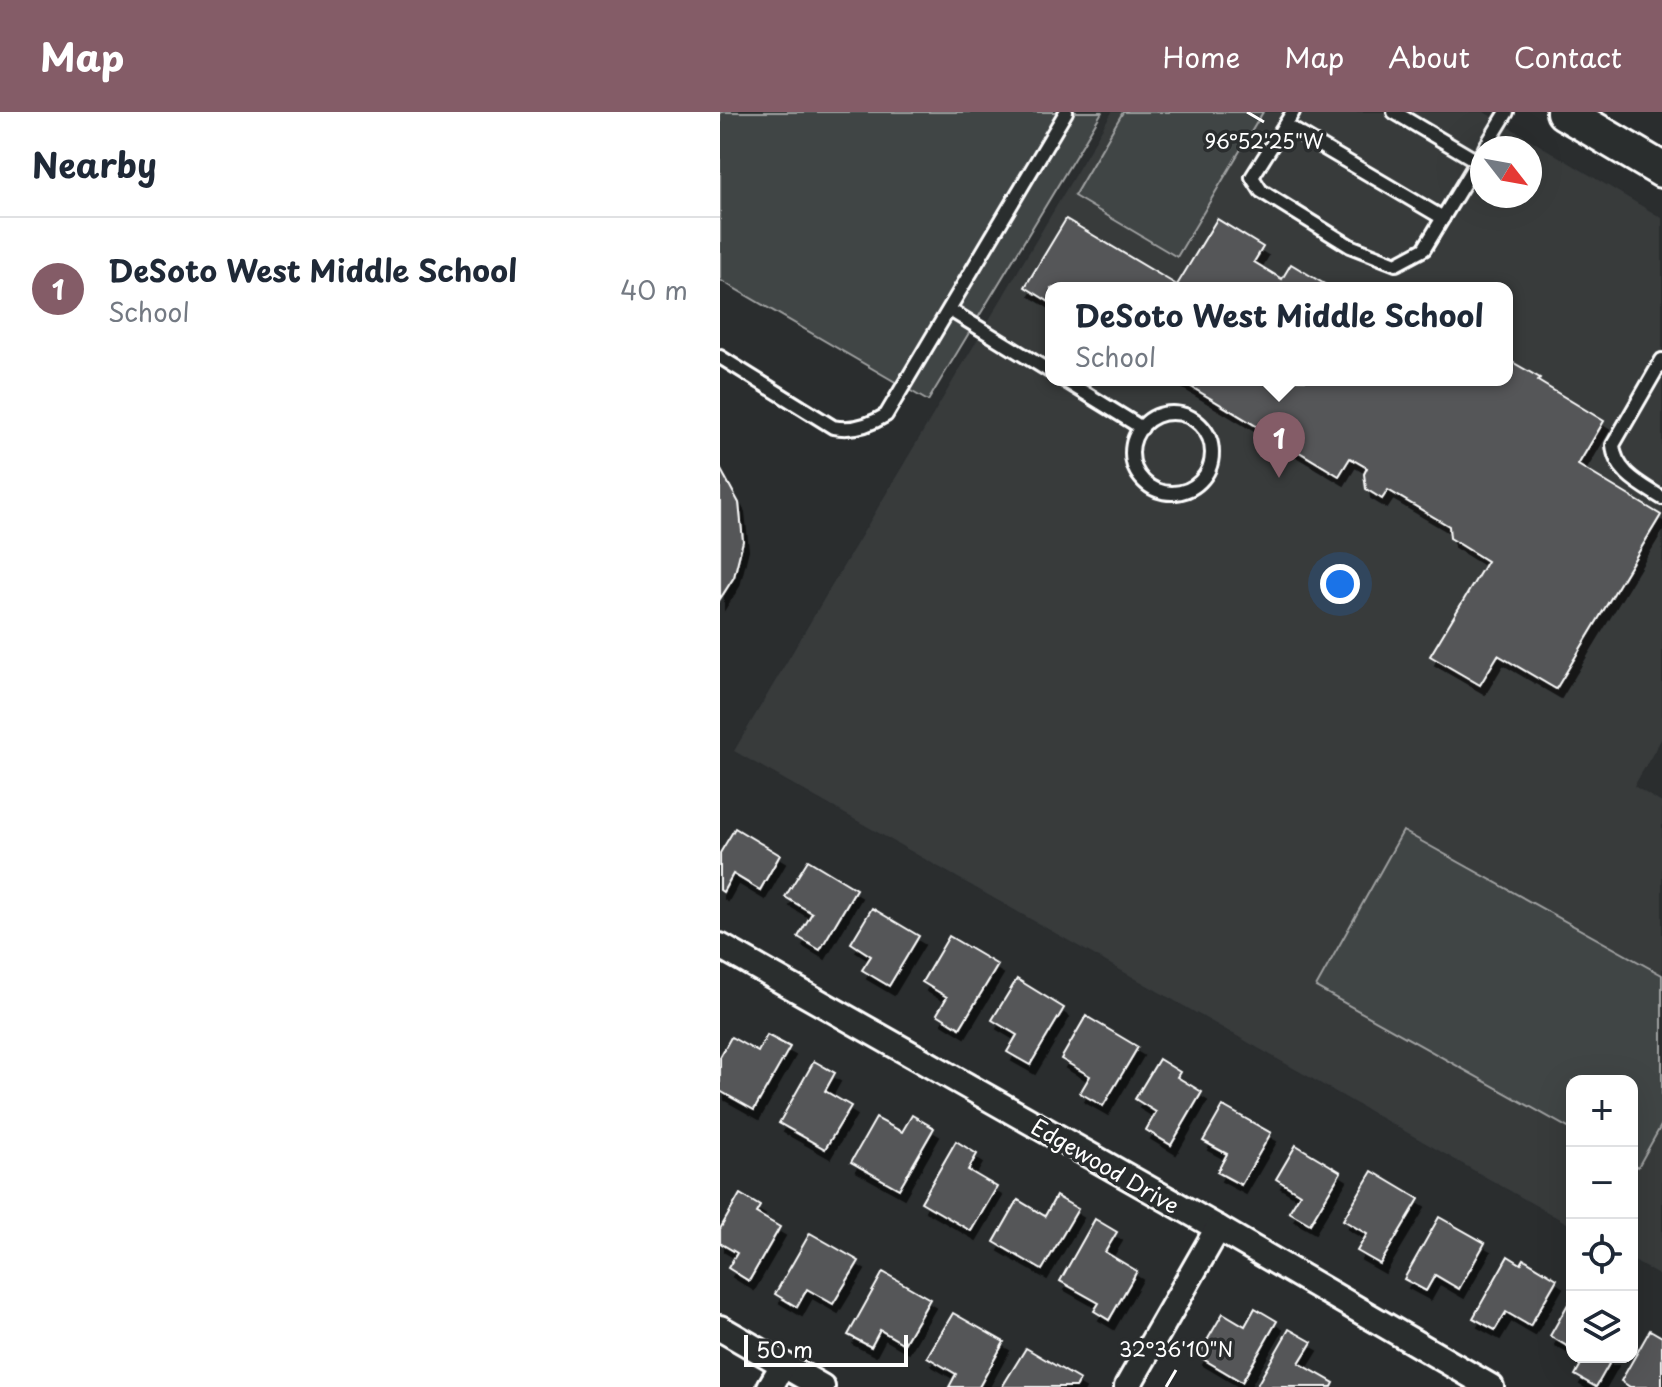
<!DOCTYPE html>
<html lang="en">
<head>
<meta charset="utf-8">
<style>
  body { margin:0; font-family:"Playpen Sans",sans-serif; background:#f2f2f3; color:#1f2937 }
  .controls { position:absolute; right:24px; bottom:24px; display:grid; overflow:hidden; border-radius:16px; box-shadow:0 8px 32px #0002 }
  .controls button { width:72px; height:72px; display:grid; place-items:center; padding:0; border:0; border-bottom:2px solid #e0e1e3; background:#fff; color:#1f2937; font:40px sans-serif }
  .compass { position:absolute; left:750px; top:24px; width:72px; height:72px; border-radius:50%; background:#fff; box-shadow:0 8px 32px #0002; rotate:121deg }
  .scale { position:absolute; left:24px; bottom:20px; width:164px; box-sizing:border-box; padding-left:8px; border:4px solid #fff; border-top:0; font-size:22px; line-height:28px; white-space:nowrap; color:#fff; -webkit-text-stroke:6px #2a2d2e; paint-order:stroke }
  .you { position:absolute; left:620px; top:472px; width:28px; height:28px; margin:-20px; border:6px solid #fff; border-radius:50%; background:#1a73e8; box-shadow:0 0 0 12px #1a73e833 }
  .badge { display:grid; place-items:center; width:52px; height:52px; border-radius:50%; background:#845c67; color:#fff; font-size:26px; font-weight:700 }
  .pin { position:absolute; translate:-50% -66px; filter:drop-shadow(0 2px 4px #0008) }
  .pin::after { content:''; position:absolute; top:42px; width:28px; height:24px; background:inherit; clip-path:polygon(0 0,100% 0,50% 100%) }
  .popup { position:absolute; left:325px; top:170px; width:468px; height:104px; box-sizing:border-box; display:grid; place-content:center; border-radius:16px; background:#fff; filter:drop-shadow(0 2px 6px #0005); font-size:26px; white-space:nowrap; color:#747a83 }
  .popup b { font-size:30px; color:#1f2937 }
  .popup::after { content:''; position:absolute; left:50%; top:100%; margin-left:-16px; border:16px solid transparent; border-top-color:#fff }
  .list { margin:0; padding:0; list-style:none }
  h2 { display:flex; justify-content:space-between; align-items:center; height:104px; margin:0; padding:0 32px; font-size:34px }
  h2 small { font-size:26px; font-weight:400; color:#747a83 }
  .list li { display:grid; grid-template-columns:52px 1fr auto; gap:24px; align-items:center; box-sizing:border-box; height:144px; padding:0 32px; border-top:2px solid #e0e1e3 }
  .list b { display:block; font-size:30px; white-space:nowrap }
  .list p { margin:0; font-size:26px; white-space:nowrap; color:#747a83 }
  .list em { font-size:26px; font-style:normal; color:#747a83 }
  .icon { flex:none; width:44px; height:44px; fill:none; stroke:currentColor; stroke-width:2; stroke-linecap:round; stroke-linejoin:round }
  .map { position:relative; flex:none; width:942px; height:1275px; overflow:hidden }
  header { display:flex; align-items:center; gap:48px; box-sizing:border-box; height:112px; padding:0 40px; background:#845c67; color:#fff }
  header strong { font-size:38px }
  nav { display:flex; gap:44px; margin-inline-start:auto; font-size:28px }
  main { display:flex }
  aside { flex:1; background:#fff }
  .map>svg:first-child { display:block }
  .built { fill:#373a3b; fill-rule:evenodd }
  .green { fill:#414445; stroke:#a0a2a2; stroke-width:2 }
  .building { fill:#555758; stroke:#fff; stroke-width:2; filter:url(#shadow) }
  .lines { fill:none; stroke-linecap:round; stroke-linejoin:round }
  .service-casing { stroke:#fff; stroke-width:18 }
  .minor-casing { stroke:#fff; stroke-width:30 }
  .secondary-casing { stroke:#fff; stroke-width:40 }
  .service { stroke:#2a2d2e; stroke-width:12 }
  .minor { stroke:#2a2d2e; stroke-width:24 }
  .secondary { stroke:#2a2d2e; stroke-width:34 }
  .ticks { fill:none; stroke:#fff; stroke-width:3 }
  .labels { text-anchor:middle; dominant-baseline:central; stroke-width:7; stroke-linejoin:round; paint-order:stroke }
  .street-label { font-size:22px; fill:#fff; stroke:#2a2d2e }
  .ticks-label { font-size:20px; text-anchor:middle; fill:#fff; stroke:#2a2d2e; stroke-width:7; stroke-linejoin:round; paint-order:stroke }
</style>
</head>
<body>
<header>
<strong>Map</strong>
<nav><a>Home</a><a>Map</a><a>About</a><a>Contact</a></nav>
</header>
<main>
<aside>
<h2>Nearby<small></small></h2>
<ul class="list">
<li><span class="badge">1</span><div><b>DeSoto West Middle School</b><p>School</p></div><em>40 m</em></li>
</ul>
</aside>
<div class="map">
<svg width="942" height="1275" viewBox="0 0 942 1275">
  <defs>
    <filter id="shadow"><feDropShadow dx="5" dy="9" stdDeviation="0" flood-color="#0009"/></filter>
  </defs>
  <rect width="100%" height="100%" fill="#2a2d2e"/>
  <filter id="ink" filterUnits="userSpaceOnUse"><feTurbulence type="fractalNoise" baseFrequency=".0125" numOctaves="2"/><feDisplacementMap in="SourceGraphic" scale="16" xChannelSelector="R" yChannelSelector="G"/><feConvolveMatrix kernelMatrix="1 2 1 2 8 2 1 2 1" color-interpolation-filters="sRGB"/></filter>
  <g filter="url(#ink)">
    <path class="built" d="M392,0H764L942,106V626L914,674L942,691V1165L912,1148V969H852V1114L14,639ZM762,36H810V84H762ZM331,176H787V268H331Z"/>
    <g class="green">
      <path d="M0,0H382L208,289L0,168Z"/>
      <path d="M403,0H543L457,145L354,84Z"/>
      <path d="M683,719L942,863V1012L918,1055L912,1052V969H852V1018L596,875Z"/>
    </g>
    <g class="building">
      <path d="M346,107L457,173L497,107L543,135L534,150L562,167L571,152L611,176H331V191L305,175Z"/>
      <path d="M787,247L820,266L818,269L884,309L858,353L941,403L836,577L778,543L760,573L710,544L767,449L730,426L729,414L668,378L662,387L646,377L644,362L647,356L630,346L619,364L460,268H787Z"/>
      <path d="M0,356L19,391L23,429L14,465L0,487Z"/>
      <path d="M15,716L60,743L40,778L13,762L3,780L0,778V741Z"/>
      <path d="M88,748L136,777L100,838L78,825L92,801L65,785Z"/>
      <path d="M152,796L199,824L169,874L142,858L151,844L131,831Z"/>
      <path d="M229,824L278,853L240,916L217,902L227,885L202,870Z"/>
      <path d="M297,867L344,896L310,953L287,940L297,923L272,908Z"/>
      <path d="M366,904L418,935L383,994L360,981L370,964L341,947Z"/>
      <path d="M47,923L70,935L34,998L0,979V945L11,925L38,940Z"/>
      <path d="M439,947L460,960L457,965L482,980L451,1033L426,1018L436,1000L415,987Z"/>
      <path d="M94,949L115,961L105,979L131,994L105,1037L59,1011Z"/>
      <path d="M503,994L551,1021L521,1073L497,1060L507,1042L483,1029Z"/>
      <path d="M192,1003L214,1016L179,1077L131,1050L156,1006L182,1020Z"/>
      <path d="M236,1029L257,1042L248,1058L277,1075L251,1119L201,1090Z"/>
      <path d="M576,1033L621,1060L590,1112L569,1100L580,1082L556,1067Z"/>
      <path d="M652,1059L699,1087L660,1152L637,1139L647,1122L623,1108Z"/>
      <path d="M20,1082L40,1094L36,1101L60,1115L29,1169L8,1156L17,1141L0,1131V1117Z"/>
      <path d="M336,1084L358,1097L322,1158L274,1130L298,1088L325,1104Z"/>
      <path d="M719,1105L765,1131L739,1177L715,1163L706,1179L684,1167Z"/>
      <path d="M375,1107L397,1120L385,1140L417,1159L389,1208L374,1199L379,1191L340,1169Z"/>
      <path d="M90,1121L139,1149L113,1192L87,1177L77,1195L55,1182Z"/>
      <path d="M788,1144L801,1152L804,1147L837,1167L810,1214L786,1200L775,1218L753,1206Z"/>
      <path d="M163,1160L210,1187L184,1232L160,1218L151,1235L128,1223Z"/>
      <path d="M852,1185V1237L830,1224Z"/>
      <path d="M535,1196L557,1209L522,1270L478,1244L503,1201L525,1214Z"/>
      <path d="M233,1201L284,1230L259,1275H229L236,1262L207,1245Z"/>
      <path d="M569,1217L592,1230L579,1251L614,1271L612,1275H536Z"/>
      <path d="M930,1218L942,1225V1275H910L901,1269Z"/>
      <path d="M306,1236L360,1268L356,1275H282Z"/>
      <path d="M865,1245H893L876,1275L855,1263Z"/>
    </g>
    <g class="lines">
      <defs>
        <g id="service">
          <path d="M573,0L532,65L541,79L630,134L676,152L704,137L762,41"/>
          <path d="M674,0L757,49"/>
          <path d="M565,13L723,106"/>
          <path d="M765,36L787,0"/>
          <path d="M230,198L331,260"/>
          <path d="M0,245L113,315C132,319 150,313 166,303L346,0"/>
          <path d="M942,248L893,333C895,360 920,372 942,386"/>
          <path d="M344,268L422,316"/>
          <circle cx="452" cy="341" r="40"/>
        </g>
        <g id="minor">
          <path d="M0,834L498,1116L771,1275"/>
          <path d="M0,1216L102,1275"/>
          <path d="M50,1275L63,1253"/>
          <path d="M407,1275L498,1116"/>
        </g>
        <path id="secondary" d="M844,0L942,58"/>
      </defs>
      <use href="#service" class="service-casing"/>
      <use href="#minor" class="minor-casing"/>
      <use href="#secondary" class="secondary-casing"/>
      <use href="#service" class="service"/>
      <use href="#minor" class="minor"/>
      <use href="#secondary" class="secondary"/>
    </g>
  </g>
  <path class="ticks" d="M527,0L544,10M446,1275L456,1258"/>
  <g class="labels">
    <g class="street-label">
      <text transform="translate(386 1053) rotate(30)">Edgewood Drive</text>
    </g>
  </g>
  <g class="ticks-label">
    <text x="544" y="37">96°52'25"W</text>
    <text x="456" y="1245">32°36'10"N</text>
  </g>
</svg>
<div class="controls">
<button>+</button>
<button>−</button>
<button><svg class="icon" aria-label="locate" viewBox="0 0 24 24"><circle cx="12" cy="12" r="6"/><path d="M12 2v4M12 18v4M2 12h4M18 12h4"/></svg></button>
<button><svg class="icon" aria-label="layers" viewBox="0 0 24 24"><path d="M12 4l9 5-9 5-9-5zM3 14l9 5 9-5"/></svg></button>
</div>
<svg class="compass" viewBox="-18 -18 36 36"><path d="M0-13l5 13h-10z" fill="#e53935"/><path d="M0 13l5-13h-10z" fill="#747a83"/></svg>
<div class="scale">50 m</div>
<div class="you"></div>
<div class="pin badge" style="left:559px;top:366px">1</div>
<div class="popup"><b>DeSoto West Middle School</b>School</div>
</div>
</main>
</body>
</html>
